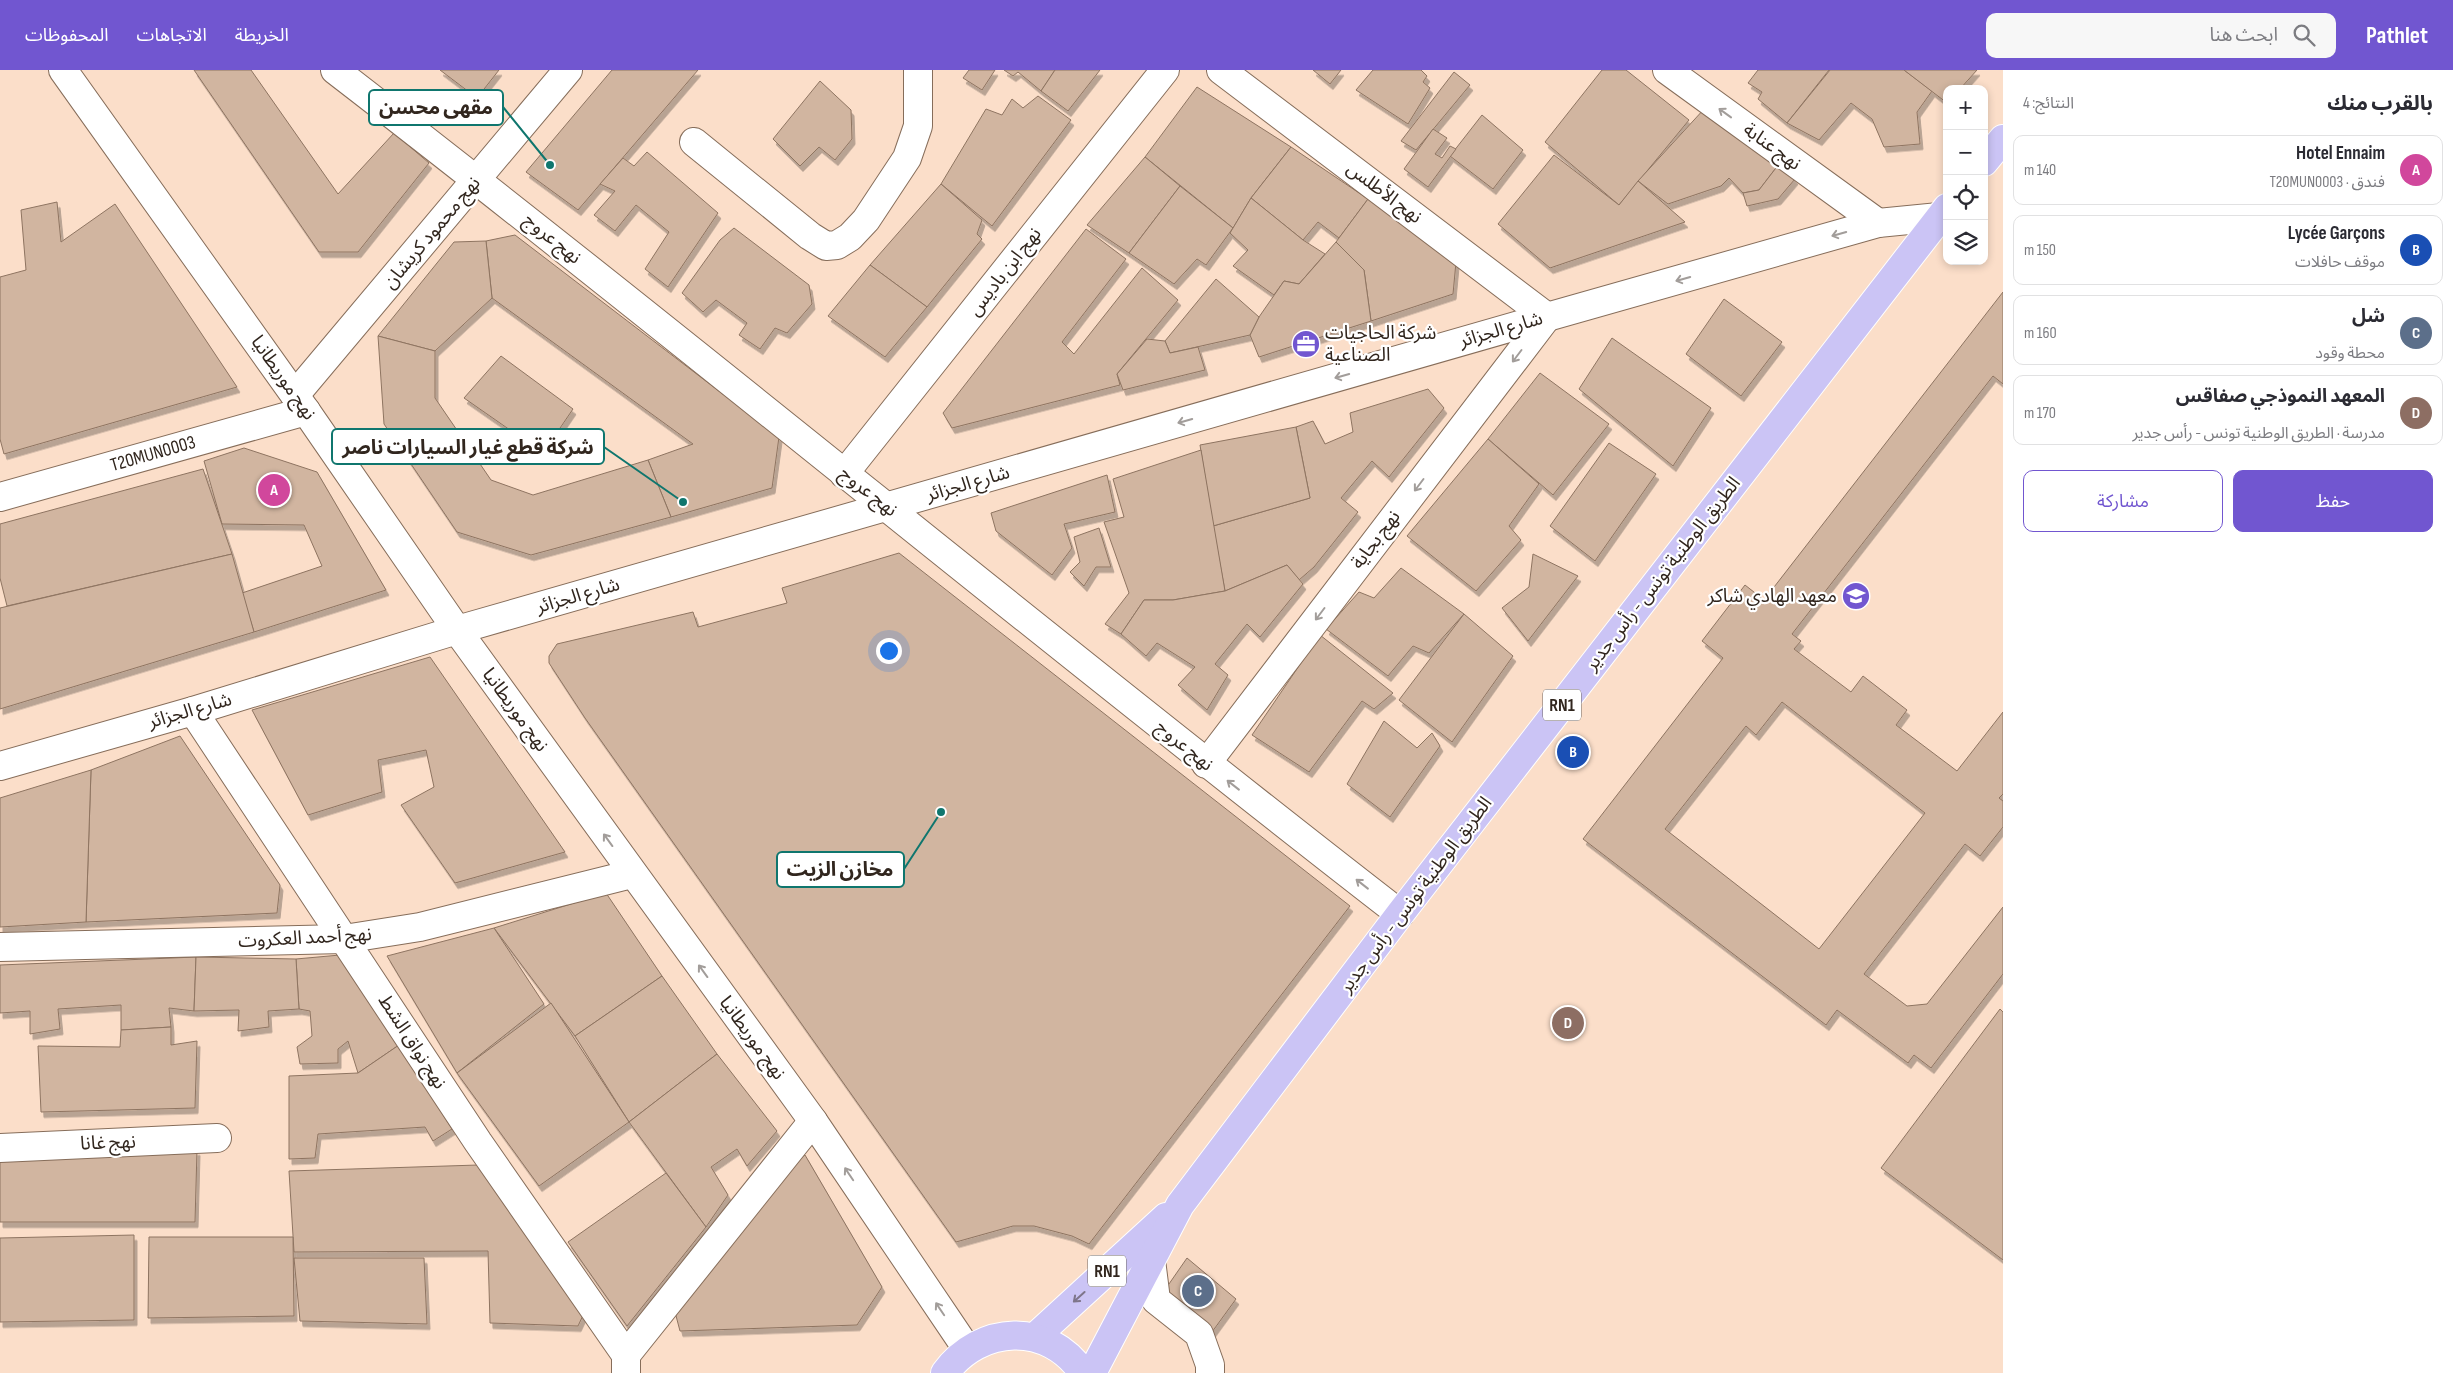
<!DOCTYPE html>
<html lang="ar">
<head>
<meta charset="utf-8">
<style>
  body { margin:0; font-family:"Sofia Sans Condensed","Noto Sans Arabic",sans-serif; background:#f7f7f7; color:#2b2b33; direction:rtl }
  .controls { position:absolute; right:15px; top:15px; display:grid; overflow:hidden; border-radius:10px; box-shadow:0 2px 8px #0003 }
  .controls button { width:45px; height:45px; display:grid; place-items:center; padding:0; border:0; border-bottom:1px solid #e1e1e2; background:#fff; color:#2b2b33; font:25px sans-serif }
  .you { position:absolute; left:888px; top:580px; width:18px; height:18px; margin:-12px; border:4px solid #fff; border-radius:50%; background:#1a73e8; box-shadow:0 0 0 8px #1a73e833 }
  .badge { display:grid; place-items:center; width:32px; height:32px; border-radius:50%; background:#7156d0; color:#fff; font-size:16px; font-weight:700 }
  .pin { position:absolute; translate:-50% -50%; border:2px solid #fff; box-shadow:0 1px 5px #0006 }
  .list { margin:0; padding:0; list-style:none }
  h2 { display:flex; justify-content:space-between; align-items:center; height:65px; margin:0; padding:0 20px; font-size:21px }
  h2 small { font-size:16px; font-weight:400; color:#7c7c81 }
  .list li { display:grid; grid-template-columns:32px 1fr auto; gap:15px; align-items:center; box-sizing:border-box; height:70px; margin:0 10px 10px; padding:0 10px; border:1px solid #e1e1e2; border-radius:10px }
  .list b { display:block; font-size:19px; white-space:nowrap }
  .list p { margin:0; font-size:16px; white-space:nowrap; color:#7c7c81 }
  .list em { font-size:16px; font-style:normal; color:#7c7c81 }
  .actions { display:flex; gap:10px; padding:15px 20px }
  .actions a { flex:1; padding:11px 0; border:1px solid #7156d0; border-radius:10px; text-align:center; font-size:18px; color:#7156d0 }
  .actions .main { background:#7156d0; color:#fff }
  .icon { flex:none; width:28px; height:28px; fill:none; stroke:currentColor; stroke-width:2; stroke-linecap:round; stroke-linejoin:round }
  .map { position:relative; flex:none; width:2003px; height:1303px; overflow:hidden; direction:ltr }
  header { display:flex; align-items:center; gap:30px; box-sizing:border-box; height:70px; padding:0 25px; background:#7156d0; color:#fff }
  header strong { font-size:24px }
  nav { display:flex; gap:28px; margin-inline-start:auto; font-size:18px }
  .search { width:350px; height:45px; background:#f7f7f7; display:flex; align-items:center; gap:12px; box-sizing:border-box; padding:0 18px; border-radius:10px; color:#7c7c81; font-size:19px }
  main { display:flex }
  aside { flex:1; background:#fff }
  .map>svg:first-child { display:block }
  .building { fill:#d1b5a0; stroke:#8e7461; fill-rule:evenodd; filter:url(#shadow) }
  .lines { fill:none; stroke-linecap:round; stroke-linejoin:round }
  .minor-casing { stroke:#866d5a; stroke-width:30 }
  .major-casing { stroke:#fff; stroke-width:30 }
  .minor { stroke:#fff; stroke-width:28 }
  .major { stroke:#cbc4f5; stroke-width:28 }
  .oneway { stroke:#a29d9a }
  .oneway2 { stroke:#7e758a }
  .labels { text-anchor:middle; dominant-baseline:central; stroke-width:4.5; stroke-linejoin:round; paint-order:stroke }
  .shield { fill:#fff; stroke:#6f6762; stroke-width:1 }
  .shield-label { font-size:18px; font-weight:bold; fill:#31261e }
  .street-label { font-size:19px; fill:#31261e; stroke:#fff }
  .poi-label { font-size:19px; fill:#31261e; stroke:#fff; text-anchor:start }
  .leader { fill:none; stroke:#0f766e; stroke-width:2 }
  .callout-dot { fill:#0f766e; stroke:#fff; stroke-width:2 }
  .callout { fill:#fff; stroke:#0f766e; stroke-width:2 }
  .callout-label { font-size:20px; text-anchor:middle; font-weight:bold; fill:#31261e }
</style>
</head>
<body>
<header>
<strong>Pathlet</strong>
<div class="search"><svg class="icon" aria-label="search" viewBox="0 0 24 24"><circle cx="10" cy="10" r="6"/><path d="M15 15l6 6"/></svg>ابحث هنا</div>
<nav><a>الخريطة</a><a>الاتجاهات</a><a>المحفوظات</a></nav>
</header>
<main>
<aside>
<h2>بالقرب منك<small>النتائج: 4</small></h2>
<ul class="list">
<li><span class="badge" style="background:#d1479c">A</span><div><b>Hotel Ennaim</b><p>فندق · T20MUN0003</p></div><em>140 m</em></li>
<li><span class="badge" style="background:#1a4fb4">B</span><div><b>Lycée Garçons</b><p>موقف حافلات</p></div><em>150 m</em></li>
<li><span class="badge" style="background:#5c6f8a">C</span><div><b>شل</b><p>محطة وقود</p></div><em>160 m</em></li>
<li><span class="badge" style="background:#8d6e63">D</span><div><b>المعهد النموذجي صفاقس</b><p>مدرسة · الطريق الوطنية تونس - رأس جدير</p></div><em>170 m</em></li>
</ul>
<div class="actions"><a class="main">حفظ</a><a>مشاركة</a></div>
</aside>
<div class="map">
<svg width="2003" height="1303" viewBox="0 0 2003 1303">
  <defs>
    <filter id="shadow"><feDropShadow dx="3" dy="5.5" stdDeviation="0" flood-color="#0004"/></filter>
  </defs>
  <rect width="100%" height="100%" fill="#fbdec9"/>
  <g class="building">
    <path d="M194,0H251L338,124L394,63L429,93L358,182H319Z"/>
    <path d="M440,0H499L477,28Z"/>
    <path d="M612,0H698L578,140L526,102Z"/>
    <path d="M969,0H995L982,20L963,8Z"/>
    <path d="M1004,0H1055L1041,21L1018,2L1013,6Z"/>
    <path d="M1055,0H1100L1068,41L1041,21Z"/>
    <path d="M1313,0H1341L1330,14Z"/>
    <path d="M1373,0H1421L1427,6L1423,12L1430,18L1408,54L1356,20Z"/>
    <path d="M1602,0H1626L1689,50L1619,135L1545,72Z"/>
    <path d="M1758,0H1829L1787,53L1758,29L1762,22L1748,13Z"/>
    <path d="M1830,0H1904L1932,21L1917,42L1920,74L1884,77L1872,49L1851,33L1819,70L1787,53Z"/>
    <path d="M1904,0H1977L1960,19H1947V33Z"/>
    <path d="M1454,2L1470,15L1416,80L1401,71Z"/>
    <path d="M820,11L851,40L852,69L835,90L819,77L800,96L773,69Z"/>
    <path d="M1197,17L1291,77L1251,128L1233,158L1145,87Z"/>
    <path d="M1038,26L1071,50L992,156L941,114L986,39L1002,45L1012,29L1023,38Z"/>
    <path d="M1705,38L1779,94L1759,120L1743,123L1729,108L1721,116L1668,134L1638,111Z"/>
    <path d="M1482,45L1523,80L1493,119L1450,86Z"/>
    <path d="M1433,59L1447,68L1435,84L1442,88L1450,76L1456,79L1428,117L1404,99Z"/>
    <path d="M1291,77L1368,129L1339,168L1318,152L1303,170L1251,128Z"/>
    <path d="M647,82L718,143L668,217L645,199L669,162L636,135L615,161L594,145L615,121L600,114L623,88L634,96Z"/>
    <path d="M1554,85L1619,135L1638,111L1685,152L1550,198L1498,154Z"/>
    <path d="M1145,87L1180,116L1129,183L1087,155Z"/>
    <path d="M1779,94L1795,109L1778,129L1747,136L1743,123L1759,120Z"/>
    <path d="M941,114L982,150L977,164L982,169L927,237L870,195Z"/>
    <path d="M1180,116L1233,158L1206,195L1197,189L1174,214L1129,183Z"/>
    <path d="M1251,128L1303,170L1325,184L1299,214L1284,211L1274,225L1233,196L1248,180L1230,163Z"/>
    <path d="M1368,129L1456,192L1453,224L1371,251L1364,200L1336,172Z"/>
    <path d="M57,132L61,172L115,134L237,317L4,384L0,369V207L26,200L21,140Z"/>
    <path d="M734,158L809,215L812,234L787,263L775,258L760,279L739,265L747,253L716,230L703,242L682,223L720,170Z"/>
    <path d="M1086,159L1126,189L1062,272L1074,284L1142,198L1178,230L1117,304L1120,315L952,358L943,343Z"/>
    <path d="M515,165L779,367L772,418L671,447L648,390L693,374L492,228L486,171Z"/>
    <path d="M486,171L492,228L435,281L378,266L454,172Z"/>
    <path d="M1336,172L1364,200L1371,251L1259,287L1250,265L1259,247L1284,211L1299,214Z"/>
    <path d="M870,195L927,237L885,287L828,246Z"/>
    <path d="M1216,209L1259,247L1250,265L1170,283L1165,271Z"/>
    <path d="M2003,222V314L1993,306L1792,564L1801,571L1794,579L1851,622L1863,606L1907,640L1896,655L1957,701L2003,642V724L1999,728L2003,731V757L1980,786L1965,774L1864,904L1907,936L1927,934L2003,837V904L1931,998L1914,985L1908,993L1837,940L1826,955L1583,769L1723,588L1702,571L1745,515L1764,530ZM1782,632L1925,743L1819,879L1665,759L1746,656L1756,665Z"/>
    <path d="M1724,229L1782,272L1741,326L1686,284Z"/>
    <path d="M378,266L435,281V328L491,410L533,425L648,390L671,447L531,485L457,462L384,354Z"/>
    <path d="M1612,268L1711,338L1673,396L1579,319Z"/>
    <path d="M1147,269L1165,271L1170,283L1198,277L1205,300L1123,320L1117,304Z"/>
    <path d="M501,286L573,339L543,383L464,328Z"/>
    <path d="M1540,303L1609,354L1553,425L1488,369Z"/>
    <path d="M1428,319L1444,338L1389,407L1372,391L1341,428L1358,442L1314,497L1299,510L1287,495L1225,521L1213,456L1310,428L1296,357L1313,351L1325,374L1353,362L1350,343Z"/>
    <path d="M1296,357L1310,428L1213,456L1200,375Z"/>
    <path d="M1488,369L1539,414L1509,456L1521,470L1476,521L1407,466Z"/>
    <path d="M1609,373L1656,404L1595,491L1550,456Z"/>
    <path d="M244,378L317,402L386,520L254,562L242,523L322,496L304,455L222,454L204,391Z"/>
    <path d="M1201,380L1225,521L1173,530H1144L1121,564L1105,554L1129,523L1104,452L1124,447L1113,409Z"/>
    <path d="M203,399L232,484L7,536L0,508V454Z"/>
    <path d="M1107,405L1115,442L1064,454L1072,478L1052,505L996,461L991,443Z"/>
    <path d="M1099,458L1111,497H1096L1084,516L1070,502L1080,492L1074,467Z"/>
    <path d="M899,483L1350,836L1089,1174L1072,1166L1034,1156H1013L956,1172L585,648L549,593V586L557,574L693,542L698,557L787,533L782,518Z"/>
    <path d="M232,484L254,562L0,639V538Z"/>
    <path d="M1533,484L1578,506L1528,571L1502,538L1529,517Z"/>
    <path d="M1287,495L1303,514L1260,567L1247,554L1215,594L1228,605L1207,640L1178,615L1195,597L1157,573L1146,586L1121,564L1144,530H1173L1225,521Z"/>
    <path d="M1401,498L1464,544L1429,583L1413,576L1388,606L1326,559L1359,522L1374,528Z"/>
    <path d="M1464,544L1513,586L1452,672L1399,630Z"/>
    <path d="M1320,565L1393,623L1374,639L1362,631L1309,702L1252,665Z"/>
    <path d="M430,587L565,782L455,813L401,735L434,717L426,680L378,690L382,722L308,745L252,640Z"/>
    <path d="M1384,651L1417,678L1432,663L1440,676L1390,747L1347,714Z"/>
    <path d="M180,666L280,815L277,843L86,852L91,700Z"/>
    <path d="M91,700L86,852L0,857V728Z"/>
    <path d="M606,823L662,906L575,966L494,858Z"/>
    <path d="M494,858L544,934L457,1003L387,886Z"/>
    <path d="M340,885L399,975L358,1003L348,971L338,979V993L300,994L297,977L312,966L310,941L299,939L296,889Z"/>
    <path d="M196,887L194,941L169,938L171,957L121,960V935L58,939L60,959L30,964V941L0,943V895Z"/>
    <path d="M196,887L296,889L299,939L268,941L269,957L238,961L239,940L194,941Z"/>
    <path d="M662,906L717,984L629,1052L575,966Z"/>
    <path d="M551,933L629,1052L539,1116L457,1003Z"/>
    <path d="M2000,939L2003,942V1190L1881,1098Z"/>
    <path d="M171,957V975L197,971L195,1038L41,1042L38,976L120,977L121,960Z"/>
    <path d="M399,975L452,1059L433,1071L425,1057L318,1064L315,1088L289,1089V1006L358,1003Z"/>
    <path d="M717,984L777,1061L747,1096L737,1079L711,1097L728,1125L706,1157L629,1052Z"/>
    <path d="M197,1080L195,1152H0V1089Z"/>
    <path d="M805,1085L882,1217L857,1255L680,1261L675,1242L790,1094Z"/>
    <path d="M478,1095L585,1241L578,1256L490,1253L488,1181L294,1182L289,1101Z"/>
    <path d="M666,1103L706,1157L627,1256L568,1172Z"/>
    <path d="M134,1165V1250L0,1252V1168Z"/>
    <path d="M149,1167H293L294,1246L148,1248Z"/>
    <path d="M294,1188H424L427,1254L300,1251Z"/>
    <path d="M1187,1188L1236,1229L1212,1262L1162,1224Z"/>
  </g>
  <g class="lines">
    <defs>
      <g id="minor">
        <path d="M63,0L306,341L457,560L813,1051L967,1279"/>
        <path d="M335,0C694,277 1042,567 1400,844"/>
        <path d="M1667,0L1878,153"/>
        <path d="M694,72L810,166L826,176L837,175L850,167L866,150L907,88L918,56V0"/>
        <path d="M295,325L568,0"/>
        <path d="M844,404L1165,0"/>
        <path d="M0,427L306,341"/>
        <path d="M193,641L478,1072L626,1285V1303"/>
        <path d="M1206,694L1547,247L1221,0"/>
        <path d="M0,696L193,641L457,560L1547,247L1878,153L1939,147"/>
        <path d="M0,877L344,869L420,857L632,804"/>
        <path d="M0,1078L217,1068"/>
        <path d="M1151,1190L1156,1230L1199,1264L1210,1295V1303"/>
        <path d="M626,1285L813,1051"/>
      </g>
      <g id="major">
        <path d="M1984,92L2003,69"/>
        <path d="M1035,1267L1166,1147"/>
        <path d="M945,1303C980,1255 1048,1251 1083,1303"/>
        <path d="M1092,1303L1180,1135L1400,844L1947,138"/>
      </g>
    </defs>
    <use href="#minor" class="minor-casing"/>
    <use href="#major" class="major-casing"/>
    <use href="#minor" class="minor"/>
    <use href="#major" class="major"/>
  </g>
  <defs><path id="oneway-shaft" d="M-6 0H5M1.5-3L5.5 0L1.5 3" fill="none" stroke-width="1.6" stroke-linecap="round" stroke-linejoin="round" transform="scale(1.25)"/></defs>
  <g class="oneway">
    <use href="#oneway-shaft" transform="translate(1725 43) rotate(-144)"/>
    <use href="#oneway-shaft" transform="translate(1839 164) rotate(164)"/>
    <use href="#oneway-shaft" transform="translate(1683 209) rotate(164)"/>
    <use href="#oneway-shaft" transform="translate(1517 286) rotate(127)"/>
    <use href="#oneway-shaft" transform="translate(1342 306) rotate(164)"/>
    <use href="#oneway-shaft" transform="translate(1185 351) rotate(164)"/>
    <use href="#oneway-shaft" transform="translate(1419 415) rotate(127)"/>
    <use href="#oneway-shaft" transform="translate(1320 544) rotate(127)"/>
    <use href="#oneway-shaft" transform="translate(1233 715) rotate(-142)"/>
    <use href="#oneway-shaft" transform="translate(608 770) rotate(-126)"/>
    <use href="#oneway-shaft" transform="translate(1362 814) rotate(-142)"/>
    <use href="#oneway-shaft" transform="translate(703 901) rotate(-126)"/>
    <use href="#oneway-shaft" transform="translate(849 1104) rotate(-124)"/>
    <use href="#oneway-shaft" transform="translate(940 1239) rotate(-124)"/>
  </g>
  <use class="oneway2" href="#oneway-shaft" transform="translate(1079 1227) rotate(138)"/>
  <defs>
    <symbol id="office-disc" viewBox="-11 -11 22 22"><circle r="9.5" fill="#7156d0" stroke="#fff"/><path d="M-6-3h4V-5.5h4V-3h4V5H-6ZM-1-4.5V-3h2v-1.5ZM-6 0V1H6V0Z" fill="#fff"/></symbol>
    <symbol id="school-disc" viewBox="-11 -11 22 22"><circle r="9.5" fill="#7156d0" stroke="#fff"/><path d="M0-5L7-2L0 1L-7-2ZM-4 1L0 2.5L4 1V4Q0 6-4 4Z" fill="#fff"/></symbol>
  </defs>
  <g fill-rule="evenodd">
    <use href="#office-disc" x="1290" y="258" width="32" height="32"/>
    <use href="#school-disc" x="1840" y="510" width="32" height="32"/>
  </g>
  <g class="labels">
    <g class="shield">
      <rect x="1543" y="619.5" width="38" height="31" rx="4"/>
      <rect x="1088" y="1185.5" width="38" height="31" rx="4"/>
    </g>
    <g class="shield-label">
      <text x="1562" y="635">RN1</text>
      <text x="1107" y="1201">RN1</text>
    </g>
    <g class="street-label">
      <text transform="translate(1772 77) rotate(36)">نهج عنابة</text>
      <text transform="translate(1384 123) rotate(37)">نهج الأطلس</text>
      <text transform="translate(432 163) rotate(-50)">نهج محمود كريشان</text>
      <text transform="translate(552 169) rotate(39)">نهج عروج</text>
      <text transform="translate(1005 202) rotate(-52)">نهج ابن باديس</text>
      <text transform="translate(1501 260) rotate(-16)">شارع الجزائر</text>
      <text transform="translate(283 308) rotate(55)">نهج موريطانيا</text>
      <text transform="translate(153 384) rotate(-16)">T20MUN0003</text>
      <text transform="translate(968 414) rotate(-16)">شارع الجزائر</text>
      <text transform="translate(868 422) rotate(38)">نهج عروج</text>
      <text transform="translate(1376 470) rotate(-53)">نهج بجاية</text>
      <text transform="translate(1663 504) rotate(-52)">الطريق الوطنية تونس - رأس جدير</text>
      <text transform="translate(578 526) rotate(-16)">شارع الجزائر</text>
      <text transform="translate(515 640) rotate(54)">نهج موريطانيا</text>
      <text transform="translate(190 641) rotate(-16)">شارع الجزائر</text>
      <text transform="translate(1184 676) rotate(39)">نهج عروج</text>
      <text transform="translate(1416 825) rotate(-53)">الطريق الوطنية تونس - رأس جدير</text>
      <text transform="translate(305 868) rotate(-3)">نهج أحمد العكروت</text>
      <text transform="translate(752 968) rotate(54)">نهج موريطانيا</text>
      <text transform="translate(412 972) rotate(57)">نهج نواق الشط</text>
      <text transform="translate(108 1073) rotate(-2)">نهج غانا</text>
    </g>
    <g class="poi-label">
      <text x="1325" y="263">شركة الحاجيات<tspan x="1325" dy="22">الصناعية</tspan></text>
      <text x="1837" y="526" text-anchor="end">معهد الهادي شاكر</text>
    </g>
  </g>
  <path class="leader" d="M550 95L503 37M683 432L604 377M941 742L904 799"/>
  <g class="callout-dot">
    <circle cx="550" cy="95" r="5"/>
    <circle cx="683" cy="432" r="5"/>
    <circle cx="941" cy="742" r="5"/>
  </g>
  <g class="callout">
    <rect x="369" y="20" width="134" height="35" rx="5"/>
    <rect x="332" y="359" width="272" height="35" rx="5"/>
    <rect x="777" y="782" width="127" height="35" rx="5"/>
  </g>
  <g class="callout-label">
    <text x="436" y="44">مقهى محسن</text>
    <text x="468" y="384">شركة قطع غيار السيارات ناصر</text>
    <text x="840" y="806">مخازن الزيت</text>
  </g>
</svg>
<div class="controls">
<button>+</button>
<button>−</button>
<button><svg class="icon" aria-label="locate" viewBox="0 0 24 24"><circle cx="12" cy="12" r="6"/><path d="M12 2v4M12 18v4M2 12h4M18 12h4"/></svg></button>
<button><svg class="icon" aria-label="layers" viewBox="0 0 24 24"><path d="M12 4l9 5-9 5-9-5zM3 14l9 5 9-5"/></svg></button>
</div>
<div class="you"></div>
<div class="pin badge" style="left:274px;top:420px;background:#d1479c">A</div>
<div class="pin badge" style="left:1573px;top:682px;background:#1a4fb4">B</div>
<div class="pin badge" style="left:1198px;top:1221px;background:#5c6f8a">C</div>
<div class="pin badge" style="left:1568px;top:953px;background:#8d6e63">D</div>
</div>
</main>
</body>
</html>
